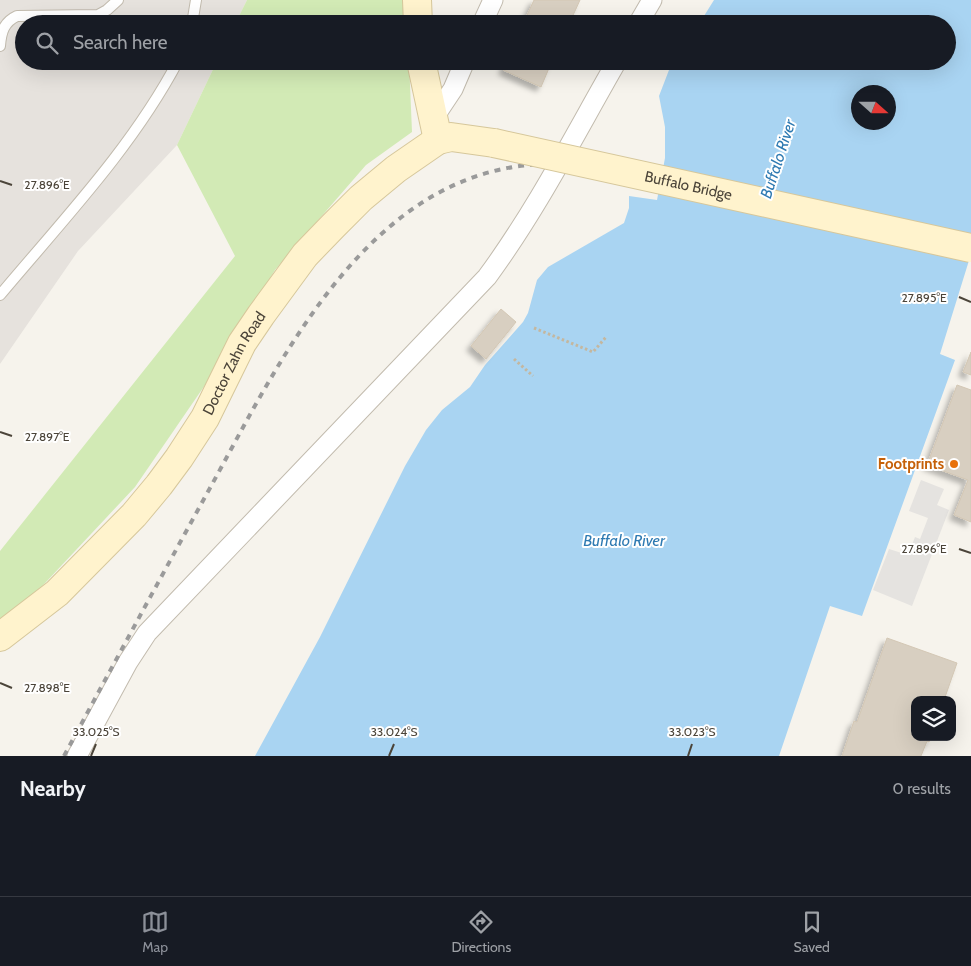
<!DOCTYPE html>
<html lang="en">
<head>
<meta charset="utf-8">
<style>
  body { margin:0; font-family:Cabin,sans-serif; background:#20242c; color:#f1f3f6 }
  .controls { position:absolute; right:15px; bottom:15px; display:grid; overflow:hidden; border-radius:10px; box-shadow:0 5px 20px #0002 }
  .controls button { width:45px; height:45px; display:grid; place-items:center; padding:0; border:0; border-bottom:1px solid #363941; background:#171b24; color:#f1f3f6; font:25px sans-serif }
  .compass { position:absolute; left:851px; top:85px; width:45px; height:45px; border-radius:50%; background:#171b24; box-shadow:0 5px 20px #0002; rotate:111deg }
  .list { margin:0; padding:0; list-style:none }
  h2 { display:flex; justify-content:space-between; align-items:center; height:65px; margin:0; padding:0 20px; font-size:21px }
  h2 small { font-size:16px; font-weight:400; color:#9ea1a6 }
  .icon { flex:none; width:28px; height:28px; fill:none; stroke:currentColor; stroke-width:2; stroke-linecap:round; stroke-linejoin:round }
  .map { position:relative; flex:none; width:971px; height:756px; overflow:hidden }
  .search { position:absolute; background:#171b24; box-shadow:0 5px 20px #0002; left:15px; right:15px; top:15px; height:55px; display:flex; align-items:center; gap:12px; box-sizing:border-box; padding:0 18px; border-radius:28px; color:#9ea1a6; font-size:19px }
  .sheet { height:140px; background:#171b24 }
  nav { display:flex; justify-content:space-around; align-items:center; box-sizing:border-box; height:70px; border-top:1px solid #363941; background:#171b24; font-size:14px; color:#9ea1a6 }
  nav a { display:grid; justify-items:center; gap:2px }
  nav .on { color:#8c9099 }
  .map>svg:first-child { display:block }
  .industrial { fill:#e6e2dd }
  .green { fill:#d2eab5 }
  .parking { fill:#e5e3e0 }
  .water { fill:#a9d4f2; fill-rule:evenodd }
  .building { fill:#d8cfc1; stroke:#d3c7b4; filter:url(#shadow) }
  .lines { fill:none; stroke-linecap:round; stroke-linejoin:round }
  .lane-casing { stroke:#c2bbae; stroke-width:12 }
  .street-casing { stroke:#c2bbae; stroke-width:21 }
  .secondary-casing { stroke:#d6c79b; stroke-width:30 }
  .path { stroke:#c4b79f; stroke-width:3; stroke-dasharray:2.5 2.5; stroke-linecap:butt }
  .lane { stroke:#fff; stroke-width:10 }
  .street { stroke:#fff; stroke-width:19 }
  .secondary { stroke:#fff3cd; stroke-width:28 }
  .rail { stroke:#9a9a9a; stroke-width:4; stroke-dasharray:6 6; stroke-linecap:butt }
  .secondary-bridge-casing { stroke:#d6c79b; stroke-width:30; stroke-linecap:butt }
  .secondary-bridge { stroke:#fff3cd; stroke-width:28 }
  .ticks { fill:none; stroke:#4b4439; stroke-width:2 }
  .food-dot { fill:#e8710a; stroke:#fff; stroke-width:2 }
  .labels { text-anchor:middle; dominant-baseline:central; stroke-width:4; stroke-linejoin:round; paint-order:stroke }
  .street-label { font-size:15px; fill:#4b4439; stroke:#fff }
  .food-label { font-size:15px; font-weight:bold; fill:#c56008; stroke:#fff; text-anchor:end }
  .water-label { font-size:16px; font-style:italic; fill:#2e7ab2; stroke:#fff }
  .ticks-label { font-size:12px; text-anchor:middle; fill:#4b4439; stroke:#fff; stroke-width:4; stroke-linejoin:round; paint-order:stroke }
</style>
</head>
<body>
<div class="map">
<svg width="971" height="756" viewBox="0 0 971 756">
  <defs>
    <filter id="shadow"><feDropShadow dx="-4.5" dy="4.5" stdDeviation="2.5" flood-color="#0004"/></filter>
  </defs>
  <rect width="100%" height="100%" fill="#f6f3ec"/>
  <path class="industrial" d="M0,0H247L235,24H24V61H217L177,145L78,251L0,364Z"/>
  <g class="green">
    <path d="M247,0H406L407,24H235Z"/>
    <path d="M217,61H409L412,132L366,165L275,270L216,369L135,487L32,597L0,619V551L235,256L177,145Z"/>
  </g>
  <path class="parking" d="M921,480L944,489L937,505L949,510L912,606L873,590L889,549L908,555L915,537L920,539L928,518L909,511Z"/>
  <path class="water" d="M714,0H971V254L940,354L955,360L862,616L830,606L779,756H255L320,637L405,466L426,430L442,410L470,387L485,365L523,322L528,313L537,280L548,267L624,223L629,208V196L657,200L665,158V127L659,96L669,70L675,61H947V24H699ZM858,92H888V122H858Z"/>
  <g class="building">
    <path d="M534,0H580L569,24H523Z"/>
    <path d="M507,61H552L541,87L503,70Z"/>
    <path d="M501,309L516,322L486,359L471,346Z"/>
    <path d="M971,352V375L963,372Z"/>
    <path d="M957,385L971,390V522L954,515L968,480L927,465Z"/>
    <path d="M887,638L957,663L944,700H915V737H931L929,742L927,741L921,756H842L854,721L857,722Z"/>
  </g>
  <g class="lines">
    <defs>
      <g id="lane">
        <path d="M192,24L196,0"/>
        <path d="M0,46C1,32 4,22 17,16L98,15L107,10L118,0"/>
        <path d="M0,295C62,221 132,148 178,61"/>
      </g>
      <g id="street">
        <path d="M482,24L493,0"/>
        <path d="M638,24L652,0"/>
        <path d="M433,119L453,89L465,61"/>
        <path d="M77,756L128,662L147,633L487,277C537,209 575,134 617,61"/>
      </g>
      <g id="secondary">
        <path d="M417,0L418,24"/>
        <path d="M421,61L438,140"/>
        <path id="s1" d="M0,637L57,593L134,515L159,485L179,458L205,418L242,343L261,315L305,255L333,226L361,198L396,169L438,140L451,137L494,143"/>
      </g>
    </defs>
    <use href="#lane" class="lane-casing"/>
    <use href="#street" class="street-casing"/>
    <use href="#secondary" class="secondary-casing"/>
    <g class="path">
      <path d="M534,328L593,352L607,336"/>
      <path d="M514,359L533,376"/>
    </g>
    <use href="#lane" class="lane"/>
    <use href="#street" class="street"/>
    <use href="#secondary" class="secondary"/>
    <path class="rail" d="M64,756C112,667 161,577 210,488C282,357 370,169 545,164C565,164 585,167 605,170L971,251"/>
    <defs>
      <g id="secondary-bridge">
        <path id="s2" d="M494,143L971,248"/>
      </g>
    </defs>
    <use href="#secondary-bridge" class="secondary-bridge-casing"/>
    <use href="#secondary-bridge" class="secondary-bridge"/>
  </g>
  <path class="ticks" d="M0,181L12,185M959,297L971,302M0,432L12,436M959,549L971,553M0,683L12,688M91,756L96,744M389,756L394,744M688,756L692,744"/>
  <circle class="food-dot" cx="954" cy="464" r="5"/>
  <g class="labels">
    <g class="street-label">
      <text stroke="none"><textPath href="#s2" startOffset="199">Buffalo Bridge</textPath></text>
      <text stroke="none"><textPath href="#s1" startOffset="364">Doctor Zahn Road</textPath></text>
    </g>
    <g class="food-label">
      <text x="944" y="464">Footprints</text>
    </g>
    <g class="water-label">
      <text transform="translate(778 159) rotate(-72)">Buffalo River</text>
      <text x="624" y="540">Buffalo River</text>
    </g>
  </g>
  <g class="ticks-label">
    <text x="47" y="189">27.896°E</text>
    <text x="924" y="302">27.895°E</text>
    <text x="47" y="441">27.897°E</text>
    <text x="924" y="553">27.896°E</text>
    <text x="47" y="692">27.898°E</text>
    <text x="96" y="736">33.025°S</text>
    <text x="394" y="736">33.024°S</text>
    <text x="692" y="736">33.023°S</text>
  </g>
</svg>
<div class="controls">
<button><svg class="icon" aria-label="layers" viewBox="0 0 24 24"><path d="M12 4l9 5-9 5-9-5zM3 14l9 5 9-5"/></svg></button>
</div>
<svg class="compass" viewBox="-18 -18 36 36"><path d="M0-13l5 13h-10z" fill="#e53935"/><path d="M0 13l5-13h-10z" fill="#9ea1a6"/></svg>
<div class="search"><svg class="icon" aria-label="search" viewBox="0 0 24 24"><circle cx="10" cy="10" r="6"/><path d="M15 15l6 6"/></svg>Search here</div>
</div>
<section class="sheet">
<h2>Nearby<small>0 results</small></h2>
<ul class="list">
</ul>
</section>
<nav>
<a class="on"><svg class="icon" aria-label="map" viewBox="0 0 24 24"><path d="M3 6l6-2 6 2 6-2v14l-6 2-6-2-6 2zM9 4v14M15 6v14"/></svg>Map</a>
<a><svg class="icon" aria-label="directions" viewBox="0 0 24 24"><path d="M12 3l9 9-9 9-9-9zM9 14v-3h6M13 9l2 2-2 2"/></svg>Directions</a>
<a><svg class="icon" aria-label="saved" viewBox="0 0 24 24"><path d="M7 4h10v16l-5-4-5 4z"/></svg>Saved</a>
</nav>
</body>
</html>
